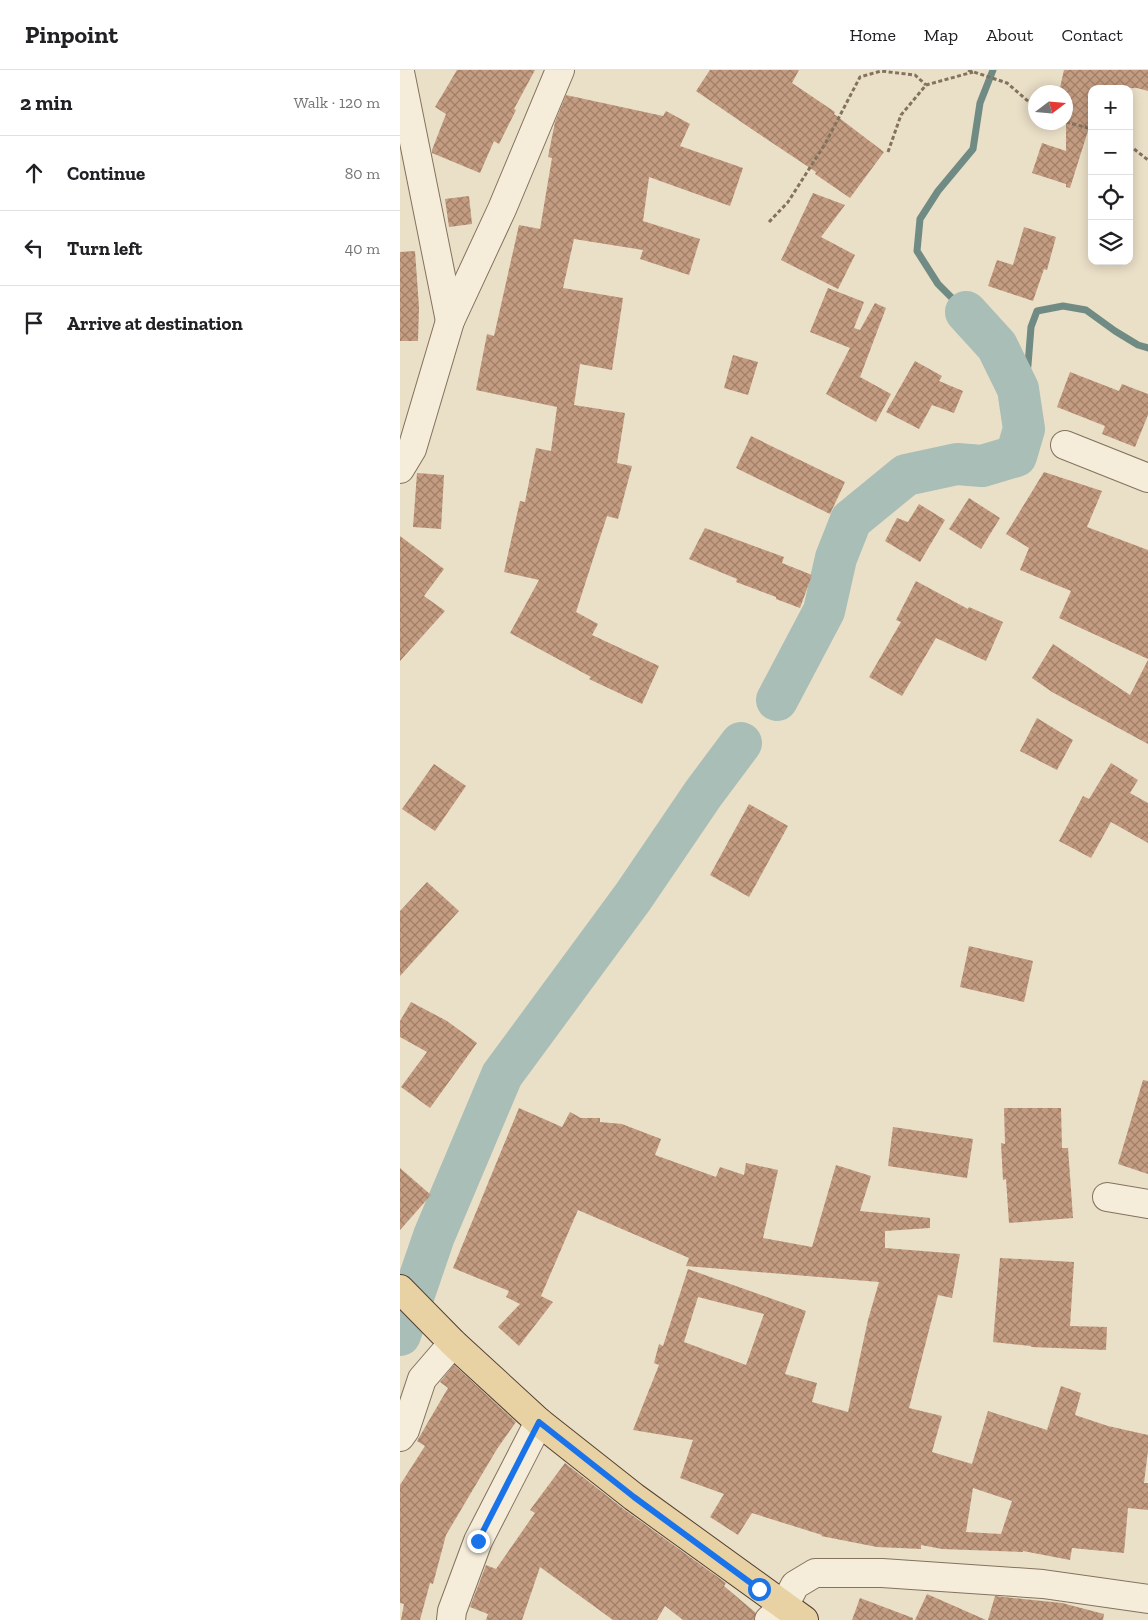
<!DOCTYPE html>
<html lang="en">
<head>
<meta charset="utf-8">
<style>
  body { margin:0; font-family:"Zilla Slab",serif; background:#f2f2f2; color:#202124 }
  .controls { position:absolute; right:15px; top:15px; display:grid; overflow:hidden; border-radius:10px; box-shadow:0 2px 12px #0003 }
  .controls button { width:45px; height:45px; display:grid; place-items:center; padding:0; border:0; border-bottom:1px solid #e0e0e0; background:#fff; color:#202124; font:25px sans-serif }
  .compass { position:absolute; left:628px; top:15px; width:45px; height:45px; border-radius:50%; background:#fff; box-shadow:0 2px 12px #0003; rotate:74deg }
  .stop { position:absolute; width:15px; height:15px; margin:-11px; border:4px solid #1a73e8; border-radius:50%; background:#fff }
  .stop.end { background:#1a73e8; border-color:#fff; box-shadow:0 1px 5px #0008 }
  .list { margin:0; padding:0; list-style:none }
  h2 { display:flex; justify-content:space-between; align-items:center; height:65px; margin:0; padding:0 20px; font-size:21px }
  h2 small { font-size:16px; font-weight:400; color:#757577 }
  .list li { display:grid; grid-template-columns:32px 1fr auto; gap:15px; align-items:center; box-sizing:border-box; height:75px; padding:0 20px; border-top:1px solid #e0e0e0 }
  .list b { display:block; font-size:19px; white-space:nowrap }
  .list em { font-size:16px; font-style:normal; color:#757577 }
  .icon { flex:none; width:28px; height:28px; fill:none; stroke:currentColor; stroke-width:2; stroke-linecap:round; stroke-linejoin:round }
  .map { position:relative; flex:none; width:748px; height:1550px; overflow:hidden }
  header { display:flex; align-items:center; gap:30px; box-sizing:border-box; height:70px; padding:0 25px; background:#fff; border-bottom:1px solid #e0e0e0 }
  header strong { font-size:24px }
  nav { display:flex; gap:28px; margin-inline-start:auto; font-size:18px }
  main { display:flex }
  aside { flex:1; background:#fff }
  .map>svg:first-child { display:block }
  .lines { fill:none; stroke-linecap:round; stroke-linejoin:round }
  .stream { stroke:#708b84; stroke-width:7 }
  .river { stroke:#a8beb7; stroke-width:42 }
  .building { fill:url(#building-cross-hatch); fill-rule:evenodd }
  .minor-casing { stroke:#83725e; stroke-width:30 }
  .primary-casing { stroke:#524032; stroke-width:30 }
  .path { stroke:#83725e; stroke-width:3; stroke-dasharray:4 2.5; stroke-linecap:butt }
  .minor { stroke:#f5edda; stroke-width:28 }
  .primary { stroke:#e8d2a4; stroke-width:28 }
  .route { stroke:#1a73e8; stroke-width:6 }
</style>
</head>
<body>
<header>
<strong>Pinpoint</strong>
<nav><a>Home</a><a>Map</a><a>About</a><a>Contact</a></nav>
</header>
<main>
<aside>
<h2>2 min<small>Walk · 120 m</small></h2>
<ul class="list">
<li><svg class="icon" aria-label="ahead" viewBox="0 0 24 24"><path d="M12 20V5M6 11l6-6 6 6"/></svg><div><b>Continue</b></div><em>80 m</em></li>
<li><svg class="icon" aria-label="left" viewBox="0 0 24 24"><path d="M17 20v-9H6M10 6l-5 5 5 5"/></svg><div><b>Turn left</b></div><em>40 m</em></li>
<li><svg class="icon" aria-label="arrive" viewBox="0 0 24 24"><path d="M6 21V4h12l-3 4 3 4H6"/></svg><div><b>Arrive at destination</b></div></li>
</ul>
</aside>
<div class="map">
<svg width="748" height="1550" viewBox="0 0 748 1550">
  <defs>
    <pattern id="building-cross-hatch" width="8" height="8" patternUnits="userSpaceOnUse" patternTransform="scale(1.25)"><rect width="8" height="8" fill="#c49c81"/><path d="M0 0l8 8M0 8l8-8" fill="none" stroke="#a07f69"/></pattern>
  </defs>
  <rect width="100%" height="100%" fill="#eadfc7"/>
  <g class="lines">
    <g class="stream">
      <path d="M566,242L538,214L517,181L520,149L538,121L573,79L580,33L593,0"/>
      <path d="M621,342L628,295L631,257L637,241L663,236L686,240L715,261L738,275L748,278"/>
    </g>
    <g class="river">
      <path d="M377,630L424,541L436,488L451,450L506,405L557,394L582,396L616,386L624,359L618,319L597,276L566,242"/>
      <path d="M0,1265L34,1166L102,1005L233,827L303,724L341,673"/>
    </g>
  </g>
  <g class="building">
    <path d="M57,0H135L114,39L116,40L99,74L94,71L80,103L32,83V80L46,44L35,37Z"/>
    <path d="M310,0H399L392,13L435,42L434,44L484,82L450,128L415,104L416,102L356,62L296,21Z"/>
    <path d="M664,0H748V21L737,18L692,19V48L670,118L666,117V114L632,103L642,73L666,81V22H659Z"/>
    <path d="M166,25L263,46L266,41L290,54L280,76L343,98L330,136L249,107L243,151L300,169L289,205L240,189L243,180L174,169L163,218L223,228L212,300L180,294L174,335L225,343L217,393L232,396L218,449L207,446L176,542L198,554L192,565L259,596L242,634L189,609L191,607L110,563L139,510L104,502L120,431L125,432L136,378L151,381L157,337L76,320L87,264L94,266L119,155L140,159L152,88L148,87L155,52Z"/>
    <path d="M413,123L445,135L421,167L455,185L438,219L381,190Z"/>
    <path d="M69,126L72,154L49,157L45,129Z"/>
    <path d="M624,157L656,167L647,200L644,199L633,231L588,216L597,190L613,195Z"/>
    <path d="M15,181L19,237L18,271H0V182Z"/>
    <path d="M428,218L464,232L454,258L460,260L475,233L486,238L460,307L491,324L476,352L426,324L450,278L410,262Z"/>
    <path d="M333,285L358,292L348,325L324,318Z"/>
    <path d="M515,291L542,306L539,311L563,321L554,343L532,335L519,359L486,342Z"/>
    <path d="M670,302L719,321L722,314L748,324V345L735,377L702,364L705,356L657,337Z"/>
    <path d="M351,366L445,412L430,444L336,398Z"/>
    <path d="M644,402L702,421L687,457L748,480V589L659,548L671,521L620,500L629,478L606,464Z"/>
    <path d="M17,403L44,405L41,459L13,457Z"/>
    <path d="M569,428L600,448L581,479L549,459Z"/>
    <path d="M519,434L545,450L520,492L485,471L497,448L508,452Z"/>
    <path d="M305,458L384,487L382,493L412,505L400,538L376,529V527L336,512L337,509L289,489Z"/>
    <path d="M0,466L44,499L24,526L45,541L0,591Z"/>
    <path d="M516,511L568,539L569,537L603,552L586,591L536,568L502,626L469,607L501,552L496,550Z"/>
    <path d="M653,574L730,625L748,590V674L652,622L632,608Z"/>
    <path d="M637,648L673,670L657,700L620,681Z"/>
    <path d="M711,693L738,710L730,723L748,733V773L711,752L691,788L659,771L683,726L689,729Z"/>
    <path d="M34,694L66,716L35,761L2,739Z"/>
    <path d="M349,734L388,756L349,827L310,805Z"/>
    <path d="M27,812L59,841L0,906V841Z"/>
    <path d="M569,876L633,891L624,932L560,917Z"/>
    <path d="M11,932L47,951L77,973L30,1038L1,1017L27,982L0,967V951Z"/>
    <path d="M743,1010L748,1011V1104L718,1094Z"/>
    <path d="M119,1038L162,1057L170,1042L181,1048H200V1052L222,1054L261,1069L255,1085L316,1107L320,1097L344,1105L346,1093L378,1100L363,1168L412,1177L436,1095L471,1106L460,1141L530,1148V1158L485,1161V1178L560,1184L552,1228L538,1225L509,1338L542,1346L532,1382L572,1394L588,1341L647,1360L661,1316L681,1323L675,1345L708,1356L748,1365V1381L744,1413H748V1440L728,1438L724,1483L672,1478L670,1490L623,1481V1482L542,1479L521,1475V1479L477,1477L421,1466L422,1465L352,1443L338,1465L310,1447L324,1424L280,1408L293,1370L233,1360L259,1295L254,1293L259,1274L263,1276L288,1199L406,1241L385,1304L417,1313L412,1332L448,1342L468,1250L479,1212L286,1196L289,1188L178,1140L141,1226L153,1232L119,1276L98,1257L120,1234L106,1227L109,1221L53,1198ZM298,1227L364,1244L346,1295L284,1272ZM573,1418L612,1431L601,1464L566,1462Z"/>
    <path d="M604,1038H661L662,1078H668L673,1148L609,1153L606,1109L603,1110L601,1073L605,1074Z"/>
    <path d="M493,1057L573,1069L567,1108L488,1096Z"/>
    <path d="M0,1098L31,1125L0,1160Z"/>
    <path d="M600,1188L674,1192L670,1256L707,1257L706,1280L631,1277V1276L593,1272Z"/>
    <path d="M54,1295L116,1352L97,1379L46,1465L33,1514L30,1513L20,1550H1L4,1534L0,1533V1415L25,1376L17,1371L48,1318L40,1312Z"/>
    <path d="M165,1393L225,1440L326,1513L324,1516L356,1543L354,1550H283L265,1536L257,1550H213L140,1497L122,1550H86L88,1544L70,1537L86,1495L96,1499L135,1443L130,1440Z"/>
    <path d="M527,1524L586,1550H515Z"/>
    <path d="M595,1526L662,1533L704,1544L703,1550H588Z"/>
    <path d="M460,1528L513,1548V1550H452Z"/>
  </g>
  <g class="lines">
    <defs>
      <g id="minor">
        <path d="M0,2L50,251"/>
        <path d="M665,375L748,408"/>
        <path d="M0,399L12,379L50,251L102,139L160,0"/>
        <path d="M707,1127L748,1134"/>
        <path d="M0,1367L5,1360L22,1309L53,1273"/>
        <path d="M51,1550L52,1541L78,1471L139,1352"/>
        <path d="M369,1550L384,1536L395,1515L415,1503H482L643,1514L748,1529"/>
      </g>
      <path id="primary" d="M0,1219L53,1273L139,1352L234,1427L404,1550"/>
    </defs>
    <use href="#minor" class="minor-casing"/>
    <use href="#primary" class="primary-casing"/>
    <g class="path">
      <path d="M568,0L607,13L636,38"/>
      <path d="M666,52L692,59"/>
      <path d="M729,75L748,90"/>
      <path d="M488,82L501,45L526,15L573,2"/>
      <path d="M369,152L388,132L425,74L460,7L481,1L515,5L526,15"/>
    </g>
    <use href="#minor" class="minor"/>
    <use href="#primary" class="primary"/>
  </g>
  <g class="lines">
    <path class="route" d="M78,1471L139,1352L234,1427L359,1519"/>
  </g>
</svg>
<div class="controls">
<button>+</button>
<button>−</button>
<button><svg class="icon" aria-label="locate" viewBox="0 0 24 24"><circle cx="12" cy="12" r="6"/><path d="M12 2v4M12 18v4M2 12h4M18 12h4"/></svg></button>
<button><svg class="icon" aria-label="layers" viewBox="0 0 24 24"><path d="M12 4l9 5-9 5-9-5zM3 14l9 5 9-5"/></svg></button>
</div>
<svg class="compass" viewBox="-18 -18 36 36"><path d="M0-13l5 13h-10z" fill="#e53935"/><path d="M0 13l5-13h-10z" fill="#757577"/></svg>
<div class="stop" style="left:359px;top:1519px"></div>
<div class="stop end" style="left:78px;top:1471px"></div>
</div>
</main>
</body>
</html>
